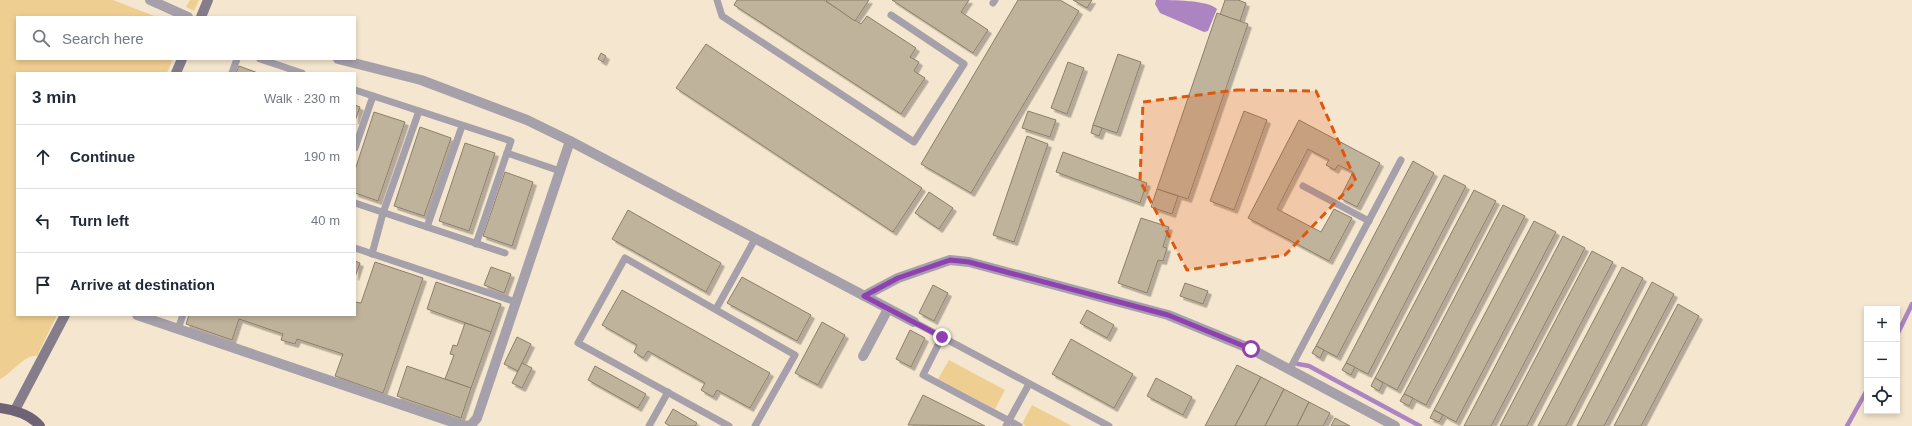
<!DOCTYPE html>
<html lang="en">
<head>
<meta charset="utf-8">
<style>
  body { margin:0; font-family:Arial,sans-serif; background:#f2f2f3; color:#1f2937 }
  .controls { position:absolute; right:12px; bottom:12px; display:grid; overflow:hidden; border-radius:0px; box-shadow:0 2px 6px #0003 }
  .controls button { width:36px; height:36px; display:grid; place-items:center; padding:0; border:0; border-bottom:1px solid #e0e1e3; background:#fff; color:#1f2937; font:20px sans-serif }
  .stop { position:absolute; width:12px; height:12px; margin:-9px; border:3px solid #8f41b1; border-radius:50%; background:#fff }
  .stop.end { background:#8f41b1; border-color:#fff; box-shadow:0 1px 4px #0008 }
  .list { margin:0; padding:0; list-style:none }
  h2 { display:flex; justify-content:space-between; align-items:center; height:52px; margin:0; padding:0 16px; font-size:17px }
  h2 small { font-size:13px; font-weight:400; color:#747a83 }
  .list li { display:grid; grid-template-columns:26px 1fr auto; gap:12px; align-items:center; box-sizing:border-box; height:64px; padding:0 16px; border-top:1px solid #e0e1e3 }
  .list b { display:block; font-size:15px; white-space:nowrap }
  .list em { font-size:13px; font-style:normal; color:#747a83 }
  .icon { flex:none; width:22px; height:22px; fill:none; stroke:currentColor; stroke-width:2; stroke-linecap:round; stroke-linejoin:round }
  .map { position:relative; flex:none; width:1912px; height:426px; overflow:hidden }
  .search { position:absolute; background:#fff; box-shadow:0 2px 6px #0003; left:16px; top:16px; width:340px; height:44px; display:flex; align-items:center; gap:10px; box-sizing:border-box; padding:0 14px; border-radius:0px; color:#747a83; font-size:15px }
  .panel { position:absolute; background:#fff; box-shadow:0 2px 6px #0003; left:16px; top:72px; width:340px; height:244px; border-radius:0px }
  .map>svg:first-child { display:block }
  .green { fill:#efce92 }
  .water { fill:#ac84c1 }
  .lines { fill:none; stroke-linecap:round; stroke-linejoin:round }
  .stream { stroke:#ac84c1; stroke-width:4.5 }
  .building { fill:#c0b39c; stroke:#8b7f69; filter:url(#shadow) }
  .service { stroke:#a6a0aa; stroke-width:7 }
  .minor { stroke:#a6a0aa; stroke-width:10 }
  .secondary { stroke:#867d8b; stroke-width:10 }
  .primary { stroke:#6f6475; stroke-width:10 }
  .route { stroke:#8f41b1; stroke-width:5 }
  .marked { fill:#df570d; fill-opacity:0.2; stroke:#df570d; stroke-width:3; stroke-dasharray:8 5; stroke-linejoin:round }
</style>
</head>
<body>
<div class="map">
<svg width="1912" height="426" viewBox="0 0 1912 426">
  <defs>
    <filter id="shadow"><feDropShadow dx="3.5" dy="3.5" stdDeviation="0" flood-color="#0004"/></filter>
  </defs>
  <rect width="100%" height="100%" fill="#f5e7cf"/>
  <g class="green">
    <path d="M0,0H113L157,17H17V59H173L167,73H17V315H57L37,356C26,353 11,374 0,379Z"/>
    <path d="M190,0H199L194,11L186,7Z"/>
    <path d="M949,360L1005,390L995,409L938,379Z"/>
    <path d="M1032,405L1072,426H1027L1022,424Z"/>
  </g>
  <path class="water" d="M1156,0C1172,0 1208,0 1217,9L1208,31L1204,32L1160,13L1155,4Z"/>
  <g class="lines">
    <g class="stream">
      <path d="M1897,335L1912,304"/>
      <path d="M1298,364L1309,366L1420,426"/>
      <path d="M1847,426L1867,390"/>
    </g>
  </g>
  <g class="building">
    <path d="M737,0H824L861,24L867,16L916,48L910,57L919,62L914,71L925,78L901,114L734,5Z"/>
    <path d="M827,0H869L855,21L826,1Z"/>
    <path d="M892,0H969L961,12L988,30L973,53Z"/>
    <path d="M1018,0H1060L1079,11L971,193L921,164Z"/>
    <path d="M1073,0H1092L1087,8Z"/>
    <path d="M1225,0H1238L1246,3L1240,21L1220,15Z"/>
    <path d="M1217,13L1248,24L1188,199L1157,189Z"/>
    <path d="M706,44L922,188L893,232L676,88Z"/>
    <path d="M601,53L606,56L603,62L598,59Z"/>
    <path d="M1118,54L1141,62L1117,133L1093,125Z"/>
    <path d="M1068,62L1084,68L1067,114L1051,108Z"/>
    <path d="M239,66L258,73H236Z"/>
    <path d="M355,105L360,107L355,121Z"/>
    <path d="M1028,111L1056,120L1050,137L1022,128Z"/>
    <path d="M1244,111L1267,120L1234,210L1210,201Z"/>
    <path d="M374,112L405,122L378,201L355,193V170Z"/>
    <path d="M1299,120L1380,163L1357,207L1340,198L1353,172L1338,165L1335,170L1326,165L1329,160L1308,149L1277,209L1321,232L1334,209L1352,218L1329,261L1248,218Z"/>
    <path d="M1093,125L1102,128L1099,136L1091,133Z"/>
    <path d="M420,127L451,138L424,216L394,206Z"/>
    <path d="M1027,136L1048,144L1014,242L993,235Z"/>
    <path d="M465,143L495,153L469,231L439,221Z"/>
    <path d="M1063,152L1147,183L1140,203L1056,172Z"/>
    <path d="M1413,161L1434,173L1337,357L1316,346Z"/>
    <path d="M505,172L533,182L512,246L483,236Z"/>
    <path d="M1444,175L1466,186L1368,374L1346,363Z"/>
    <path d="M1157,189L1178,196L1172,214L1151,207Z"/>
    <path d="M1474,190L1496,201L1397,390L1375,378Z"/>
    <path d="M929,192L953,208L939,229L915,213Z"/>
    <path d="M1503,205L1525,216L1426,405L1404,394Z"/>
    <path d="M628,210L721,263L706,292L612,239Z"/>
    <path d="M1141,218L1169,227L1163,247L1167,248L1163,261L1158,260L1147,293L1118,283Z"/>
    <path d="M1534,221L1556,232L1456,422L1434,410Z"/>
    <path d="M1563,236L1585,248L1491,426H1464Z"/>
    <path d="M1592,251L1613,262L1527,426H1500Z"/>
    <path d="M355,261L360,263L355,277Z"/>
    <path d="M375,262L423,278L383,393L335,376L343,354L297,339L295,344L281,340L283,334L239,319L232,340L186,324L189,315H355V302L361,303Z"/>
    <path d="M491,267L511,274L504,293L484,285Z"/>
    <path d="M1622,267L1643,278L1566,426H1538Z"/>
    <path d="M742,277L811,315L797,341L727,303Z"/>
    <path d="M436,282L501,304L491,332L427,309Z"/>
    <path d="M1652,282L1674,294L1604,426H1577Z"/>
    <path d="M1185,283L1208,291L1203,304L1180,296Z"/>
    <path d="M933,285L948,293L934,321L919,313Z"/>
    <path d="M622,290L770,373L750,408L717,390L713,397L701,390L705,383L648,351L643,358L634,352L637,345L602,325Z"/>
    <path d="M1678,304L1699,316L1641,426H1614Z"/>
    <path d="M1087,310L1114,325L1107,338L1080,323Z"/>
    <path d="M822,322L845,335L818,385L795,373Z"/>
    <path d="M465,323L491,332L471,388L445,379L454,355L450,354L453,345L457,346Z"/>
    <path d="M910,330L925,338L911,367L896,359Z"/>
    <path d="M517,337L531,344L518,371L504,364Z"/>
    <path d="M1071,339L1133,374L1114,408L1052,374Z"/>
    <path d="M1316,346L1324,350L1320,358L1312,353Z"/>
    <path d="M522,363L532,368L522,388L512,383Z"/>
    <path d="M1346,363L1355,367L1351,375L1342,370Z"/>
    <path d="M1237,365L1261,377L1235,426H1205Z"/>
    <path d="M407,366L471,388L461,418L397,396Z"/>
    <path d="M595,366L646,394L638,408L588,380Z"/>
    <path d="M1261,377L1284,389L1265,426H1235Z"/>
    <path d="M1156,378L1192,397L1183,415L1147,396Z"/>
    <path d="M1375,378L1383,383L1379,391L1371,386Z"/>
    <path d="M1284,389L1309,402L1297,426H1265Z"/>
    <path d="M1404,394L1413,398L1409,406L1400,401Z"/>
    <path d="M923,395L985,426L908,425Z"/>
    <path d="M1309,402L1330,413L1323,426H1297Z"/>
    <path d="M673,409L697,423L695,426H670L665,423Z"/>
    <path d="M1434,410L1443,415L1439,422L1430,418Z"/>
    <path d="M1335,418L1350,426H1331Z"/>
  </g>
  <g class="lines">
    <g class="service">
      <path d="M717,0L722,16L914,142L964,64L891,15"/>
      <path d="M993,3L995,0"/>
      <path d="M260,59L302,73"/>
      <path d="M232,73L237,59"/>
      <path d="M355,90L511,141L507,153L560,171"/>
      <path d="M355,148L373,96"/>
      <path d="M1303,186L1369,221"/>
      <path d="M355,203L505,253"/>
      <path d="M427,227L462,126"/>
      <path d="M476,244L507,153"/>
      <path d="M355,248L516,302"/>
      <path d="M372,254L383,213L419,111"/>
      <path d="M716,309L755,239"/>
      <path d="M914,322L1109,426"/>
      <path d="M178,329L183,315"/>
      <path d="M942,337L923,375L1019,426"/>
      <path d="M1290,369L1401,160"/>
      <path d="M649,426L668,392"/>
      <path d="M729,426L578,343L625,258L795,355L755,426"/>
      <path d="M1006,426L1029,384"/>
    </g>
    <g class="minor">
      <path d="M150,0L188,17"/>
      <path d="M338,59L421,80L527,120L570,141L914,322"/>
      <path d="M864,296L898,278L950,260L969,262L1168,315L1251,349L1395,426"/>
      <path d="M137,315L464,426"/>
      <path d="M863,356L888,309"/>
      <path d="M464,426L471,425L477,418L570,141"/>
    </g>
    <g class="secondary">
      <path d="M201,17L208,0"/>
      <path d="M176,73L182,59"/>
      <path d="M15,410L65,315"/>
    </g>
    <path class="primary" d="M0,408C15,410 30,414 40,426"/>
  </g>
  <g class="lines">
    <path class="route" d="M942,337L864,296L898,278L950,260L969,262L1168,315L1251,349"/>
  </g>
  <path class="marked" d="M1237,90L1316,91L1356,181L1285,255L1187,270L1140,181L1143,102Z"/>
</svg>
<div class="controls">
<button>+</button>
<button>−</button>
<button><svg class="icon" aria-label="locate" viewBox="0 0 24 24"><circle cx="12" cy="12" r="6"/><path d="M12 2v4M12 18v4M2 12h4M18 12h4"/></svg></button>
</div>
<div class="stop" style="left:1251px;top:349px"></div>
<div class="stop end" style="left:942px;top:337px"></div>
<div class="search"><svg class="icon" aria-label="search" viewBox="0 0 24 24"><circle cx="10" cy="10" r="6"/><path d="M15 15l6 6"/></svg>Search here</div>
<section class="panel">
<h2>3 min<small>Walk · 230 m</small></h2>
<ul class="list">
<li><svg class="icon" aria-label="ahead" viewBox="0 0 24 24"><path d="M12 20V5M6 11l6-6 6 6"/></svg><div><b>Continue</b></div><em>190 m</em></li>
<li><svg class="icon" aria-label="left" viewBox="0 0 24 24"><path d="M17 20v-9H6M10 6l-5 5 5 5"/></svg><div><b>Turn left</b></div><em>40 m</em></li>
<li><svg class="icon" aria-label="arrive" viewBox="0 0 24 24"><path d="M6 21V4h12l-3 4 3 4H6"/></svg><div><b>Arrive at destination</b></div></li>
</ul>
</section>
</div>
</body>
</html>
